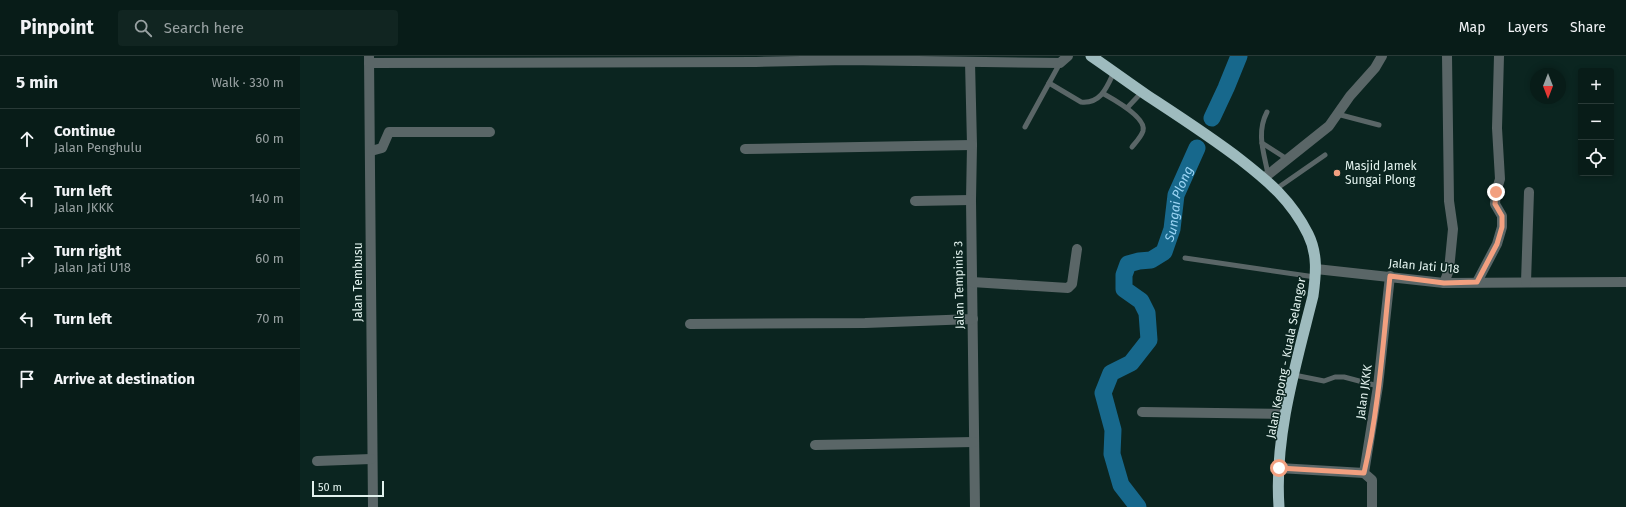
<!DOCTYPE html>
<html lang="en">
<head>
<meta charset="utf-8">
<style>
  body { margin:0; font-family:"Fira Sans",sans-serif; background:#112521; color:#f1f3f6 }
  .controls { position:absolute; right:12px; top:12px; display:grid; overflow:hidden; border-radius:4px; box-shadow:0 2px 6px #0003 }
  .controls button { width:36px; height:36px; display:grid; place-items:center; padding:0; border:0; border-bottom:1px solid #293a37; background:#081c18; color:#f1f3f6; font:20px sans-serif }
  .compass { position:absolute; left:1230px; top:12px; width:36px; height:36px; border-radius:50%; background:#081c18; box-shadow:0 2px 6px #0003; rotate:180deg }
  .scale { position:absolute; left:12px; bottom:10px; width:72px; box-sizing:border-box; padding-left:4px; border:2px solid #e2f2ee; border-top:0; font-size:11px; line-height:14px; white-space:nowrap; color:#e2f2ee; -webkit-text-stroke:3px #0b2520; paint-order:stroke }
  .stop { position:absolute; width:12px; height:12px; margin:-9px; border:3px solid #f2a080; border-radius:50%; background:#fff }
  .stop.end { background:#f2a080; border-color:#fff; box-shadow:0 1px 4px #0008 }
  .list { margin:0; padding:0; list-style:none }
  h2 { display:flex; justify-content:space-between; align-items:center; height:52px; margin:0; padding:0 16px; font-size:17px }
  h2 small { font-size:13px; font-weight:400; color:#98a1a2 }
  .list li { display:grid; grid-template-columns:26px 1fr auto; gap:12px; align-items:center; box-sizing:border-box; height:60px; padding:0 16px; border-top:1px solid #293a37 }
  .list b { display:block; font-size:15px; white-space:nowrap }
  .list p { margin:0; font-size:13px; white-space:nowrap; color:#98a1a2 }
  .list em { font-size:13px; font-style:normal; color:#98a1a2 }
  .icon { flex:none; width:22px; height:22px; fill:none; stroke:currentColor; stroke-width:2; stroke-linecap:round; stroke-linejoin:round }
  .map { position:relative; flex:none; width:1326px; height:451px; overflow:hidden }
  header { display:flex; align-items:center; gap:24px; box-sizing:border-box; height:56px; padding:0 20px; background:#081c18; border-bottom:1px solid #293a37 }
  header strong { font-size:19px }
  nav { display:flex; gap:22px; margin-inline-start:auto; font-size:14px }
  .search { width:280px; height:36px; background:#112521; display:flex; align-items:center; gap:10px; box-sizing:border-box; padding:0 14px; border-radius:4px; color:#98a1a2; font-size:15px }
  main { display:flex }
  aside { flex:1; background:#081c18 }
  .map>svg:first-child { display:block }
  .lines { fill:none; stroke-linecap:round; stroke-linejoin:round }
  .river { stroke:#17688c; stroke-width:17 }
  .service { stroke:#5a6667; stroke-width:5 }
  .minor { stroke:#5a6667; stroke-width:10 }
  .trunk { stroke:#9ebbbe; stroke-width:11 }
  .route { stroke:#f2a080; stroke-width:5 }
  .poi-dot { fill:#f2a080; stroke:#0b2520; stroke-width:1.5 }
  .labels { text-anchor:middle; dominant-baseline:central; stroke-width:3; stroke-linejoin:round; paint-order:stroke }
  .poi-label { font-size:12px; fill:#e2f2ee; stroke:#0b2520; text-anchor:start }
  .street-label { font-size:12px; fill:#e2f2ee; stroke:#0b2520 }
  .water-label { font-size:13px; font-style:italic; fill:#9bd4f4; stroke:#0b2520 }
</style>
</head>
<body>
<header>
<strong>Pinpoint</strong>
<div class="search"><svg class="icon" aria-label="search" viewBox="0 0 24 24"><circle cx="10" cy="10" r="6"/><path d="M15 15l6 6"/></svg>Search here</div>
<nav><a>Map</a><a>Layers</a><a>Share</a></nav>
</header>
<main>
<aside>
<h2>5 min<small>Walk · 330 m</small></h2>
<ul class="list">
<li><svg class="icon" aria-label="ahead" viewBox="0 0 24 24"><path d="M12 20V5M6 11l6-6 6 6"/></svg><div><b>Continue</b><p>Jalan Penghulu</p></div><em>60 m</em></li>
<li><svg class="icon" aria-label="left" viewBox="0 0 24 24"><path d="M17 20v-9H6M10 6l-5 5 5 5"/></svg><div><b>Turn left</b><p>Jalan JKKK</p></div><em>140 m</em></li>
<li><svg class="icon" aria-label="right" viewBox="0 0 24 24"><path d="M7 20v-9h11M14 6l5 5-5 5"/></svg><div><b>Turn right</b><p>Jalan Jati U18</p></div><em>60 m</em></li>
<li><svg class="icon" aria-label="left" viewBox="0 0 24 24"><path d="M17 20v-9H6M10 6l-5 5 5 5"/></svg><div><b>Turn left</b></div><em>70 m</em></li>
<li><svg class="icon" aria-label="arrive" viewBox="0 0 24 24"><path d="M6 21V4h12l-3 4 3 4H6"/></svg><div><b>Arrive at destination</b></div></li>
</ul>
</aside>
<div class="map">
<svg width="1326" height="451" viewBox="0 0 1326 451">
  <rect width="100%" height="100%" fill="#0b2520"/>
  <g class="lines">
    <g class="river">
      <path d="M912,62L926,32L939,0"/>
      <path id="s1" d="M838,451L821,429L812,398L813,374L803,337L811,317L831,307L849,284L847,257L841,245L824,233V219L828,208L839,205L851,204L864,196L872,173L876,139L897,92"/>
    </g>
    <g class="service">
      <path d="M749,27L781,46C801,48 807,31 814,16"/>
      <path d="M804,38C813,43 847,62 843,75C841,81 836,86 832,91"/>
      <path d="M827,52L842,36"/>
      <path d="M967,56C956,77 964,97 968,118"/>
      <path d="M1037,58L1079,69"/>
      <path d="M725,71L760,7"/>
      <path d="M962,87L987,103"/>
      <path d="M976,133L1025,99"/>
      <path d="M885,202L1015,221"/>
      <path d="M994,319L1024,325L1035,321H1044L1078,330"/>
    </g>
    <g class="minor">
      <path d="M69,1L73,451"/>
      <path d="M670,6L672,89L671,144L675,451"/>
      <path d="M69,7L456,6L546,4L760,7L768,0"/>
      <path d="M445,93L672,89"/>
      <path d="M71,95L82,92L89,76H190"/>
      <path d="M964,122L1029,70L1050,40L1075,12L1082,0"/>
      <path d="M615,145L671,144"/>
      <path d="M1016,213L1144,227L1326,226"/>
      <path d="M672,226L768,232L772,228L777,193"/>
      <path d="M1177,226L1197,188L1202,171V160L1195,148L1196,136L1200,123L1197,72L1199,0"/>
      <path d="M1226,226L1229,136"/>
      <path d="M1144,227L1149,214L1153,173L1149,145L1147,0"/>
      <path d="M390,268L565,267L673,263"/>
      <path d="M842,356L985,358"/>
      <path d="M515,389L674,386"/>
      <path d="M17,405L71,403"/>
      <path d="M979,412L1064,417"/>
      <path d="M1072,451V424L1064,417L1078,330L1090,220"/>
    </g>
    <path class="trunk" d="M791,0C810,13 829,27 848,40C880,61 911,81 941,104C969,126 991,144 1008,178C1018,198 1016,218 1013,240C996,308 974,380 979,451"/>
  </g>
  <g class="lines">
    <path class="route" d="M979,412L1064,417C1079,353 1083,286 1090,220L1144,227L1177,226L1197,188L1202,171V160L1195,148L1196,136"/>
  </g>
  <circle class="poi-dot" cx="1037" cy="117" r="4"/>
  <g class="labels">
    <g class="poi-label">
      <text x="1045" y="110">Masjid Jamek<tspan x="1045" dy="14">Sungai Plong</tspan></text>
    </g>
    <g class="street-label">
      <text transform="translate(1124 210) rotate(5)">Jalan Jati U18</text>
      <text transform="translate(58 226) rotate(-90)">Jalan Tembusu</text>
      <text transform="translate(659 229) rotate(-91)">Jalan Tempinis 3</text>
      <text transform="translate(986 302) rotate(-79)">Jalan Kepong - Kuala Selangor</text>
      <text transform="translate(1064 336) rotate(-82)">Jalan JKKK</text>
    </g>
    <g class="water-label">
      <text stroke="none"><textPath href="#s1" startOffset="372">Sungai Plong</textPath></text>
    </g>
  </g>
</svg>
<div class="controls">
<button>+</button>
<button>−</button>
<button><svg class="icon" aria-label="locate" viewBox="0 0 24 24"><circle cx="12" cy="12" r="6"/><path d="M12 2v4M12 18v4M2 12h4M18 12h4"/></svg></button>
</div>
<svg class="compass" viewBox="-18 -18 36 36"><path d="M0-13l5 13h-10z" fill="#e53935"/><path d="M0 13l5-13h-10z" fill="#98a1a2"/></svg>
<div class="scale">50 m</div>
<div class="stop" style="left:979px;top:412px"></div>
<div class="stop end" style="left:1196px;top:136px"></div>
</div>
</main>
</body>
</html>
